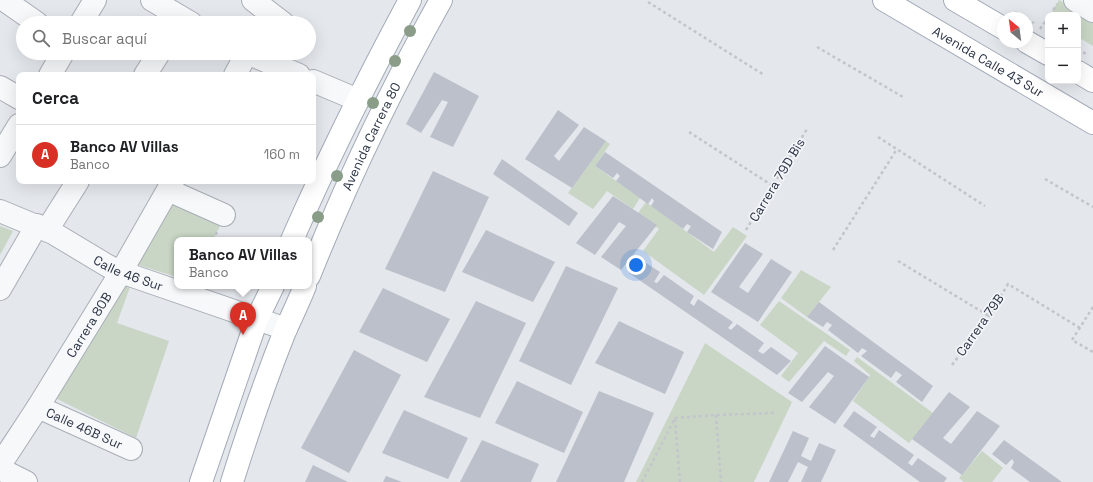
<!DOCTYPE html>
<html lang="es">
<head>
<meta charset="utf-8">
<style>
  body { margin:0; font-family:"Space Grotesk",sans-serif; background:#f2f2f2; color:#202124 }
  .controls { position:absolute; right:12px; top:12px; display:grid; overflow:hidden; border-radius:8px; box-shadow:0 4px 16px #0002 }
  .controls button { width:36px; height:36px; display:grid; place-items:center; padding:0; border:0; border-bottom:1px solid #e0e0e0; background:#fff; color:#202124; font:20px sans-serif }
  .compass { position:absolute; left:997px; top:12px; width:36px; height:36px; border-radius:50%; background:#fff; box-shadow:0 4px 16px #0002; rotate:331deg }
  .you { position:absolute; left:636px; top:265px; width:14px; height:14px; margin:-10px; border:3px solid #fff; border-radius:50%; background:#1a73e8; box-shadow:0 0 0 6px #1a73e833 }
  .badge { display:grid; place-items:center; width:26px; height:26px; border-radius:50%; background:#d93025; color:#fff; font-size:13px; font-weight:700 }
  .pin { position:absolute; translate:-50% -33px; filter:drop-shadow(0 1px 2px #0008) }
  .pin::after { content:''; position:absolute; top:21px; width:14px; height:12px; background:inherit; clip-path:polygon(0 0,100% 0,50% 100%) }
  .popup { position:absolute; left:174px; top:237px; width:138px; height:52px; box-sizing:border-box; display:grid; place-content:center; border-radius:8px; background:#fff; filter:drop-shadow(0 1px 3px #0005); font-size:13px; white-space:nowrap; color:#757577 }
  .popup b { font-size:15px; color:#202124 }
  .popup::after { content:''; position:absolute; left:50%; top:100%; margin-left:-8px; border:8px solid transparent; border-top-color:#fff }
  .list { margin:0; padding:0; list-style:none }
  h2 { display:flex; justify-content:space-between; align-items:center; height:52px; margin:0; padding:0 16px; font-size:17px }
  h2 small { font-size:13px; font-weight:400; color:#757577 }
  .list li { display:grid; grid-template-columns:26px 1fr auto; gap:12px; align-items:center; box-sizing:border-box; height:60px; padding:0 16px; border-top:1px solid #e0e0e0 }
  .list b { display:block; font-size:15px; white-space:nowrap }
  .list p { margin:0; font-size:13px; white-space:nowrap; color:#757577 }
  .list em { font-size:13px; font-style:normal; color:#757577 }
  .icon { flex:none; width:22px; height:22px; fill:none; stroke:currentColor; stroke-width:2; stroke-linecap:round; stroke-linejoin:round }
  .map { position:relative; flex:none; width:1093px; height:482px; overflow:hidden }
  .search { position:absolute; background:#fff; box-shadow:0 4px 16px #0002; left:16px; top:16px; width:300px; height:44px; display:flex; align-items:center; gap:10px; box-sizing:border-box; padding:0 14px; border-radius:22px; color:#757577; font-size:15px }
  .panel { position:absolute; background:#fff; box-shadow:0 4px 16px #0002; left:16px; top:72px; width:300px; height:112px; border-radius:8px }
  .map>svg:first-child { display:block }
  .green { fill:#c9d6c5 }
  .building { fill:#bbc0ca }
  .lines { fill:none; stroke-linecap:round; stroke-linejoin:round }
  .minor-casing { stroke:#a9aeb7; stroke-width:24 }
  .major-casing { stroke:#a3abb8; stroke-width:24 }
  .path { stroke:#c2c5cb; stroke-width:2.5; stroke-dasharray:3 3; stroke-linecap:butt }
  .minor { stroke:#f7f8fa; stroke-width:22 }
  .major { stroke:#fff; stroke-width:22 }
  .tree { fill:#899d89 }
  .labels { text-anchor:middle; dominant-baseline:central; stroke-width:3.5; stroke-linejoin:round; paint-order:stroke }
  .street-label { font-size:13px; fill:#2b3445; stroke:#f4f6f9 }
</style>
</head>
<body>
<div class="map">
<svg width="1093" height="482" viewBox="0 0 1093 482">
  <rect width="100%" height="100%" fill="#e4e7ec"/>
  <g class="green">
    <path d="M1059,0L1093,20V46L1078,37V15H1050Z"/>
    <path d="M606,141L610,144L595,166L640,198L633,209L607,191L593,209L568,193Z"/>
    <path d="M171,197L223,220L213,240H177V277L132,263Z"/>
    <path d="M646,202L714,252L733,227L747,236L704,295L643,251L659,229L638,213Z"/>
    <path d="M0,226L13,231L0,255Z"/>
    <path d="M801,270L831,287L807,317L781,298Z"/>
    <path d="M121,284L130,287L117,323L169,341L136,438L53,397Z"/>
    <path d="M779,301L850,350L846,356L824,341L789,382L781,376L798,353L760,325Z"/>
    <path d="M705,343L792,402L754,482H636Z"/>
    <path d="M857,357L933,413L909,443L853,401L870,375L854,361Z"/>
    <path d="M982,451L1003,468L992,482H964L959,478Z"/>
  </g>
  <g class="building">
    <path d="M434,72L479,96L453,147L430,137L448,102L442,100L421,133L406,124Z"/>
    <path d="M558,110L579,125L554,156L559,161L584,127L606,141L572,188L525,159Z"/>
    <path d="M605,152L722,232L713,249L687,232L691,226L687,224L683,229L651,206L654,201L652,198L648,204L616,181L620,176L617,173L613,178L595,166Z"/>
    <path d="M502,159L578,213L569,226L493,174Z"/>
    <path d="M433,171L489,197L445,292L385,269Z"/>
    <path d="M613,196L657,225L621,270L601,257L626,226L619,222L595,255L576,243Z"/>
    <path d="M486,230L555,262L533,302L462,272Z"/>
    <path d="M745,243L763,254L739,287L748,293L771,259L792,272L758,322L711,292Z"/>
    <path d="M640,259L660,272L654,282L657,283L664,275L694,296L690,303L694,306L698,299L733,322L728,328L731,330L737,324L764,343L758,351L763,354L771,347L791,361L777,375L629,273Z"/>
    <path d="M566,266L618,288L571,385L519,361Z"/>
    <path d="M383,288L450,319L427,362L359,332Z"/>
    <path d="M476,301L526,323L480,418L424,397Z"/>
    <path d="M819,302L933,386L922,402L896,382L902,375L896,371L891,378L861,356L867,351L862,348L858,353L828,330L832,325L827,322L823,327L807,317Z"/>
    <path d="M619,321L684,352L665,394L595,363Z"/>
    <path d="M825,346L869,377L835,424L809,407L834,376L828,372L802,402L788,393Z"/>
    <path d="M354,350L401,375L349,473L301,448Z"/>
    <path d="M517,381L583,412L564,453L495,423Z"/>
    <path d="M599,391L654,413L624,482H556Z"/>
    <path d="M949,392L970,407L943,438L951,444L977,411L1000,426L962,475L912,439Z"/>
    <path d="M404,410L468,438L448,479L382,453Z"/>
    <path d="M854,411L877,427L870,436L874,438L879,430L914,455L908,463L912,466L918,458L947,478L944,482H920L843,426Z"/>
    <path d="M793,431L809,438L801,456L811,461L819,443L836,450L821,482H801L808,467L798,462L788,482H769Z"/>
    <path d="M482,440L539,464L531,482H460Z"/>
    <path d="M1004,440L1062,482H1030L1011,468L1014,462L1012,459L1006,465L992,454Z"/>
    <path d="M313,465L348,482H305Z"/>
    <path d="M386,476L402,482H383Z"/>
  </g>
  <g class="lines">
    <defs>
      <g id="minor">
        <path d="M4,0L37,23"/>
        <path d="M152,0L191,23"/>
        <path d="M253,0L283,23"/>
        <path d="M1075,0L1093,11"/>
        <path d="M81,23L95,0"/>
        <path d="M247,53L299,75"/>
        <path d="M50,75L63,53"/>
        <path d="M145,75L159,53"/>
        <path d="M235,75L247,53"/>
        <path d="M313,81L358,100"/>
        <path d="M0,87L19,98"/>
        <path d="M0,156L19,125"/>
        <path d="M168,190L224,215"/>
        <path id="s1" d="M0,211L53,233L108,266L121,272L286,329"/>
        <path d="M47,230L78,181"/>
        <path d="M0,289L37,225"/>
        <path id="s2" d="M38,407L131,449"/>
        <path id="s3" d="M0,465L38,407L121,272L173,181"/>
        <path d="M0,469L26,482"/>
      </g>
      <g id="major">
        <path id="s4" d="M884,0L1093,123"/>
        <path d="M955,0L1003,28"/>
        <path d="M1027,42L1048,54"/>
        <path d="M1078,72L1093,81"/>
        <path d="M292,240C328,158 368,78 410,0"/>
        <path id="s5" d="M309,276C347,181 391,89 441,0"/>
        <path d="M201,482L257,319L273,286"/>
        <path d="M232,482C248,431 265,381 285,331C292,316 299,301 305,286"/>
      </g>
    </defs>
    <use href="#minor" class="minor-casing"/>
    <use href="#major" class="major-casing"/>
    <g class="path">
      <path d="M648,2L764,75"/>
      <path d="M1015,12L1025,18"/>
      <path d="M1050,15L1057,4"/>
      <path d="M1027,19L1034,23"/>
      <path d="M1040,29L1048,18"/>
      <path d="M817,47L903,97"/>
      <path d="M1078,49L1086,54"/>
      <path d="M689,132L773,186"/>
      <path d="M878,137L985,206"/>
      <path d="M1045,179L1093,207"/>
      <path d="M746,230L807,129"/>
      <path d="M213,240L217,232"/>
      <path d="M833,250L897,149"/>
      <path d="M898,261L989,316"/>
      <path d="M1093,307L1072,340L1093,352"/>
      <path d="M952,365L989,316L1008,284L1080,328"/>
      <path d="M716,415L721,482"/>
      <path d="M675,419L680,482"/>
      <path d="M642,482L675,418L716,415L774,413"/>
    </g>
    <use href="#minor" class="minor"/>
    <use href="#major" class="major"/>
  </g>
  <g class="tree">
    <circle cx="410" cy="31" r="6"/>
    <circle cx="395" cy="61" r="6"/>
    <circle cx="373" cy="103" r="6"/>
    <circle cx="337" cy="176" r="6"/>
    <circle cx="318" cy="217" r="6"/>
  </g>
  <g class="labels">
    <g class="street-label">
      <text stroke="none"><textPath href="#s4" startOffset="121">Avenida Calle 43 Sur</textPath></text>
      <text stroke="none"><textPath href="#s5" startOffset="153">Avenida Carrera 80</textPath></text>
      <text transform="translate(777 180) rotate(-59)">Carrera 79D Bis</text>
      <text stroke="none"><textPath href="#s1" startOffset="143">Calle 46 Sur</textPath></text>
      <text stroke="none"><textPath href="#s3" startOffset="166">Carrera 80B</textPath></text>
      <text transform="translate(980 325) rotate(-55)">Carrera 79B</text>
      <text stroke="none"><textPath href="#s2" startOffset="51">Calle 46B Sur</textPath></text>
    </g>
  </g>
</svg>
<div class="controls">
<button>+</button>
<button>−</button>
</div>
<svg class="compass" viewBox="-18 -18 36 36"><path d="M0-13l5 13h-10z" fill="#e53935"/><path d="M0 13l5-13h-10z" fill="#757577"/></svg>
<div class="you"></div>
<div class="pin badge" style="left:243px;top:335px">A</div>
<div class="popup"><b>Banco AV Villas</b>Banco</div>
<div class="search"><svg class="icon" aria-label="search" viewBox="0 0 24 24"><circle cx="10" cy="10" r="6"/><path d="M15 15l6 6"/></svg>Buscar aquí</div>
<section class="panel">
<h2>Cerca<small></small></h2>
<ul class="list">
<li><span class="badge">A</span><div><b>Banco AV Villas</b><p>Banco</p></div><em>160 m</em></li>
</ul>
</section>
</div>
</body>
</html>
